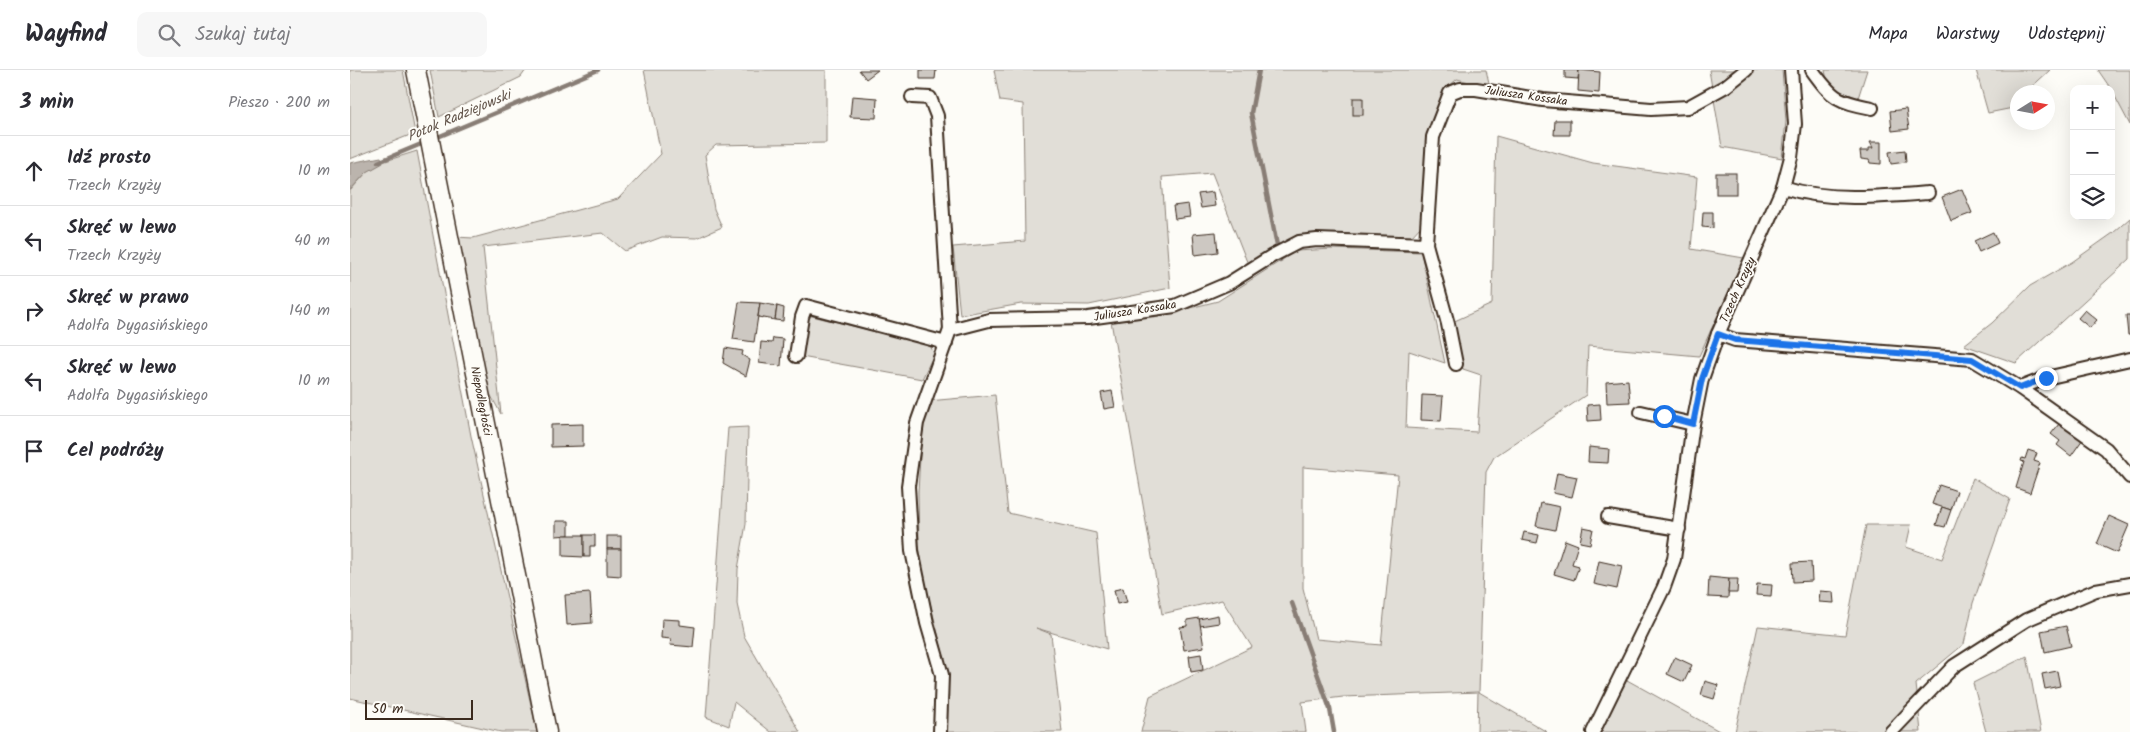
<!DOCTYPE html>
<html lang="pl">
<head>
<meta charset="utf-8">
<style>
  body { margin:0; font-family:Kalam,sans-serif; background:#f7f7f7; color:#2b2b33 }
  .controls { position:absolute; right:15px; top:15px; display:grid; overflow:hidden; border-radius:10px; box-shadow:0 5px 20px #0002 }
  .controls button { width:45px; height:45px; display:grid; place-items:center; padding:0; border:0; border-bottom:1px solid #e1e1e2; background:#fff; color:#2b2b33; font:25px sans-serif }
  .compass { position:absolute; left:1660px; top:15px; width:45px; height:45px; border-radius:50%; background:#fff; box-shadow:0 5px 20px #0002; rotate:79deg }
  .scale { position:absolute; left:15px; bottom:12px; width:108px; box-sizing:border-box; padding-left:5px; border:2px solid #3b2a1e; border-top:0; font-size:14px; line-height:18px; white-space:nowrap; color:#3b2a1e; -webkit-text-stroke:4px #fdfcf7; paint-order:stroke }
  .stop { position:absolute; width:15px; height:15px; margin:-11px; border:4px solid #1a73e8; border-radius:50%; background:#fff }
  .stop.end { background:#1a73e8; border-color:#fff; box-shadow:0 1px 5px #0008 }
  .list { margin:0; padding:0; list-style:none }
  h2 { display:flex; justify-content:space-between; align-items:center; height:65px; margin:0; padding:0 20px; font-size:21px }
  h2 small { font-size:16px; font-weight:400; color:#7c7c81 }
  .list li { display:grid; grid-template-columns:32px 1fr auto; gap:15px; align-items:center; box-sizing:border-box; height:70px; padding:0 20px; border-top:1px solid #e1e1e2 }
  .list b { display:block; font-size:19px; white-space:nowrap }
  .list p { margin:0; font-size:16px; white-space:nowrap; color:#7c7c81 }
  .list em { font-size:16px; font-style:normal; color:#7c7c81 }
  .icon { flex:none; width:28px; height:28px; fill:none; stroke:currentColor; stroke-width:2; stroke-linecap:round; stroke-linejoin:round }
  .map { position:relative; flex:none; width:1780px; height:662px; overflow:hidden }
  header { display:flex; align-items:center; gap:30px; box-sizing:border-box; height:70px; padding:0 25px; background:#fff; border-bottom:1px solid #e1e1e2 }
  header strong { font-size:24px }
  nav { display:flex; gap:28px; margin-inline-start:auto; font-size:18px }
  .search { width:350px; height:45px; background:#f7f7f7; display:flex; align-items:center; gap:12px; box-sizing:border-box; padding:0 18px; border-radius:10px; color:#7c7c81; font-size:19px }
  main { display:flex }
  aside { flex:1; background:#fff }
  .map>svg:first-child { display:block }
  .green { fill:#e1ded7; stroke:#8e847a; fill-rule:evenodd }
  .water { fill:#bbb4ad; stroke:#887d74 }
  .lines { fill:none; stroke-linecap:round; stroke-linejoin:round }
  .stream { stroke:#887d74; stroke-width:4.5 }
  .building { fill:#cdc8c2; stroke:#3b2a1e }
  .street-casing { stroke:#3b2a1e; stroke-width:16 }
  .secondary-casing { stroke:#3b2a1e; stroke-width:21 }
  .street { stroke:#fdfcf7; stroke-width:12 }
  .secondary { stroke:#fdfcf7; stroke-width:18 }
  .route { stroke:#1a73e8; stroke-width:6 }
  .labels { text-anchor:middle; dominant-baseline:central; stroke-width:4; stroke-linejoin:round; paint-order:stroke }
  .street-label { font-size:12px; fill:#3b2a1e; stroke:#fdfcf7 }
  .water-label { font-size:14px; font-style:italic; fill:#615349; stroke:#fdfcf7 }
</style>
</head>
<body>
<header>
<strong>Wayfind</strong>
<div class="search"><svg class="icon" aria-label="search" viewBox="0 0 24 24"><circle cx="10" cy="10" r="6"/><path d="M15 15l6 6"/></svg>Szukaj tutaj</div>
<nav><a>Mapa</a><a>Warstwy</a><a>Udostępnij</a></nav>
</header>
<main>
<aside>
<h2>3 min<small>Pieszo · 200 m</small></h2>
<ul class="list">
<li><svg class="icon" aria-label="ahead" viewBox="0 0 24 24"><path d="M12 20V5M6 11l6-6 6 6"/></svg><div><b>Idź prosto</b><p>Trzech Krzyży</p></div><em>10 m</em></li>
<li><svg class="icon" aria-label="left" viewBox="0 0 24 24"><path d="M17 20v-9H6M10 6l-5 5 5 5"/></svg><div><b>Skręć w lewo</b><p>Trzech Krzyży</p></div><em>40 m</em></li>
<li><svg class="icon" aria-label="right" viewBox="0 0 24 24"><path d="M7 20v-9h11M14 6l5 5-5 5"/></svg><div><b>Skręć w prawo</b><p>Adolfa Dygasińskiego</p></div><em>140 m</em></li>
<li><svg class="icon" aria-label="left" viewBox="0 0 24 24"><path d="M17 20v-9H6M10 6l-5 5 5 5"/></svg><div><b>Skręć w lewo</b><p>Adolfa Dygasińskiego</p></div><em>10 m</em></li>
<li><svg class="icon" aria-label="arrive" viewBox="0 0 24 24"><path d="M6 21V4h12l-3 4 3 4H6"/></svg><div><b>Cel podróży</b></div></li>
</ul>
</aside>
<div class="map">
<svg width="1780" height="662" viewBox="0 0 1780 662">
  <rect width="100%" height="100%" fill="#fdfcf7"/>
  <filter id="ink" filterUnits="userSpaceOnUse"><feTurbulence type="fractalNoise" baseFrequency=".02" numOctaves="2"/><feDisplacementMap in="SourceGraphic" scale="10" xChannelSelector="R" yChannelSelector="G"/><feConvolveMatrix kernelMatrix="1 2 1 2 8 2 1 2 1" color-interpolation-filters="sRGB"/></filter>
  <g filter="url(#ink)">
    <g class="green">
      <path d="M0,0H53L65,63L0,89Z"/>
      <path d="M80,0H176L171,7L89,47Z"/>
      <path d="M294,0H476V73L366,75L355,85L364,139L372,157L347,168L312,167L275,181L253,163L133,177L151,344L134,313L106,167L123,168L268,129L311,84Z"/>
      <path d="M644,0H1136L1140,17L1107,9L1095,20L1078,83L1071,156L1061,167L954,165L899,197L862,103L812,107L820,218L739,235L671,234L610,245L603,177L675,171L673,34L650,31Z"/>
      <path d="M1359,0H1432L1436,51L1432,88L1372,77Z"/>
      <path d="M1475,0H1517L1508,28L1478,16Z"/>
      <path d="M1626,0H1700L1676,22H1668L1667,33L1663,38L1638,43Z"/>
      <path d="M1748,0H1780V55L1761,19Z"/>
      <path d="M1146,66L1243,93L1347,107L1341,179L1394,188L1349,286L1238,276L1236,325L1144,387L1136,402L1129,622L1197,662H1127L1128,622L993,627L952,632L956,662H791L800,626L902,577L872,530L812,544L761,251L799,245L804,247L868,231L946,181L982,179L1071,182L1095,293L1059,281L1056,358L1127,362L1131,305L1113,299L1098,254L1142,234ZM953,397L1048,405L1031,575L966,569L953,518Z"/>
      <path d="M67,81L121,366L187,662H151L0,628V121L23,95Z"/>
      <path d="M1780,148V189L1666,293L1614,275L1642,253L1680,216L1722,192L1763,163Z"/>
      <path d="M458,245L580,275L584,284L572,309L446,286Z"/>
      <path d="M645,325L658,443L746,463L757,579L686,558L701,564L712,662H595L598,603L574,509L569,475L568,421L572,356L578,331Z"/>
      <path d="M398,357L396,454L388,499L387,534L394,566L450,662H421L384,632L379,656L356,647L378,358Z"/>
      <path d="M1623,408L1660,429L1623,533L1614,574L1566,614L1571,662H1385L1408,556L1495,565L1516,455H1561L1556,477L1592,489Z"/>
      <path d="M1677,586L1691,662H1636L1623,613Z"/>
      <path d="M1277,610L1371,662H1250Z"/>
    </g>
    <path class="water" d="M31,87L33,93L17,102L0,120V93Z"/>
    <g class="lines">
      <g class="stream">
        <path d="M909,0L901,43L930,191"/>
        <path d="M83,69L248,0"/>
        <path d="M28,92L76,72"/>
        <path d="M942,533L980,639L984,662"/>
      </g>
    </g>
    <g class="building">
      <path d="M509,0H528L516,9Z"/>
      <path d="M570,0H586L585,9H570Z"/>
      <path d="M1215,0H1231H1229L1228,9L1215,8Z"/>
      <path d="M1229,0L1250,2L1249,23L1228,21Z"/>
      <path d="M502,26L527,28L526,48L500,47Z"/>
      <rect x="1003" y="28" width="10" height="17"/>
      <path d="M1556,39L1559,59L1542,61L1540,41Z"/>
      <path d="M1205,50H1220V65H1204Z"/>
      <path d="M1520,72H1531V94L1520,93L1519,90L1511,89L1510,81H1519V78H1523Z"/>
      <path d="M1555,80L1556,92L1541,94L1539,82Z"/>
      <rect x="1366" y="103" width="20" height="21"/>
      <path d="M1612,119L1622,143L1601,151L1592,127Z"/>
      <path d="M863,122L865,136L851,138L848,124Z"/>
      <path d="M838,134L840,147L825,149L823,136Z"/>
      <path d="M1353,142H1363V158L1352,157Z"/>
      <path d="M866,162L868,182L845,185L843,164Z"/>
      <path d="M1643,162L1648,173L1629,182L1624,171Z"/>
      <path d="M389,232L410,233L404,272L383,269Z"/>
      <path d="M410,233L427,236L425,250L408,247Z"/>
      <path d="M427,236L434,238L433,251L425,250Z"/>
      <path d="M1735,240L1747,250L1740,258L1728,248Z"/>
      <path d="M1776,245H1780V265H1778Z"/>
      <path d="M423,268L433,269L431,296L409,293L411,272L422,273Z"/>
      <path d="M375,278L393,281L392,285L400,290L396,306L373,293Z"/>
      <path d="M1278,310L1280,332L1257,333L1256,312Z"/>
      <path d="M762,321L765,337L754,339L751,323Z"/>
      <path d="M1072,325L1093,326L1091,351L1071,350Z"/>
      <path d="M1250,334L1251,350L1238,351L1237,335Z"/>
      <path d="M1713,349L1735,366L1721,386L1707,375L1710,371L1701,364Z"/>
      <path d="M233,354V376L201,377V355Z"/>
      <path d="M1239,377L1259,379L1258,393L1238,392Z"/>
      <path d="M1678,380L1687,383L1684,391L1690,393L1680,423L1666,418L1674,392L1671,391L1672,388L1675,389Z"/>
      <path d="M1207,403L1227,407L1222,427L1203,423Z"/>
      <path d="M1589,415L1607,421L1601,440L1582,434Z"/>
      <path d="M1191,433L1210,437L1205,460L1186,456Z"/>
      <path d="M1592,437L1601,440L1595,457L1586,455Z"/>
      <path d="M1759,446L1779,455L1767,483L1747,474Z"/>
      <path d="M206,451H219V465L206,466Z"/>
      <path d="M1233,457L1243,459L1240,474L1230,472Z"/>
      <path d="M1174,462L1189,465L1187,473L1172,470Z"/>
      <path d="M213,465H234V487L213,486Z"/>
      <path d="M234,465H245V476H240V487H234Z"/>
      <rect x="257" y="466" width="14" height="13"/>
      <path d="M1215,470L1228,475L1222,494L1229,496L1224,510L1204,504Z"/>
      <path d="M257,479H271V506L257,505Z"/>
      <path d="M1249,491L1272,496L1267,519L1244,514Z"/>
      <path d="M1461,492L1462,511L1443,512L1442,493Z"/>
      <path d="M1359,507L1379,509L1378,528L1358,527Z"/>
      <path d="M1379,509H1388L1387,523H1378Z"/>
      <path d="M1407,514L1422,515L1421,526L1406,525Z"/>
      <path d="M773,518L777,532L767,534L764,520Z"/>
      <path d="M1470,521L1483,522L1484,533L1469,532Z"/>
      <path d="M240,523L242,553L217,555L215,525Z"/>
      <path d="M868,545L869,553L850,556L849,549Z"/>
      <path d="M849,548L854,577L834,580L830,557L837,556V550Z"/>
      <path d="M312,549L330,550V555L345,557L343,577L320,575L321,569L311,568Z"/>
      <path d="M1716,556L1721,576L1695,582L1691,561Z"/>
      <path d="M851,584L853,600L841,602L839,586Z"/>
      <path d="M1325,587L1342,595L1334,612L1317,604Z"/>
      <path d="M1707,601L1710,616L1695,619L1692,604Z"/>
      <path d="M1355,611L1368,615L1364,629L1351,625Z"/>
    </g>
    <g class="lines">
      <defs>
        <g id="street">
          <path d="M1462,0C1483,29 1487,31 1522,38"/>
          <path d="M562,27L580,28L587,46L600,260"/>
          <path d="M1433,117C1479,132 1531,127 1578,123"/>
          <path d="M1076,174L1098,254L1106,294"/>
          <path d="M1368,264L1385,270L1622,289L1670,318L1756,379L1780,407"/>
          <path d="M446,286L452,247L456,236L596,273"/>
          <path d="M1670,318L1696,308L1780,289"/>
          <path d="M1291,342L1343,354"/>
          <path d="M1258,447L1329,459"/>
          <path d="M590,662L592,605L577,553L562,481L558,416L567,353L600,260L639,250L738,248L825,236L879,213L922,186L949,172L967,170L1076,174L1083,67L1100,23L1110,19H1126L1193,30L1301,39L1338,37L1376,16L1396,0"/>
          <path d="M1243,662L1314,517L1324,489L1343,354L1352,309L1368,264L1433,117L1441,87L1445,54L1441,0"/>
          <path d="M1541,662L1604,596L1676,550L1746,520L1780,514"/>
        </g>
        <path id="secondary" d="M66,0L197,662"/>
      </defs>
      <use href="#street" class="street-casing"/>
      <use href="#secondary" class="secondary-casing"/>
      <use href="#street" class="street"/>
      <use href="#secondary" class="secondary"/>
    </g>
  </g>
  <g class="lines" filter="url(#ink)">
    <path class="route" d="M1314,346L1343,354L1352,309L1368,264L1385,270L1622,289L1670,318L1696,308"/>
  </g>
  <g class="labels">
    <g class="street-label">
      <text transform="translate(1176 26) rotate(8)">Juliusza Kossaka</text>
      <text transform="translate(1388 220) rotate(-66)">Trzech Krzyży</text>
      <text transform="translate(785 241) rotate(-9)">Juliusza Kossaka</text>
      <text transform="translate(131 331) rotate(79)">Niepodległości</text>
    </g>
    <g class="water-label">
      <text transform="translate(109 46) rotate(-23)">Potok Radziejowski</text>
    </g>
  </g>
</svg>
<div class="controls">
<button>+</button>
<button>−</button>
<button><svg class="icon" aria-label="layers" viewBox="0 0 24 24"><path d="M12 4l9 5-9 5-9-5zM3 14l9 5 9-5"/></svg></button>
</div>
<svg class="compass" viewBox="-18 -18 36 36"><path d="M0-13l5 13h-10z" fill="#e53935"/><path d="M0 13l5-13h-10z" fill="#7c7c81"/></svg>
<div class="scale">50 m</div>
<div class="stop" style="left:1314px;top:346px"></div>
<div class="stop end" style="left:1696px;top:308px"></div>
</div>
</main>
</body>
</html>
